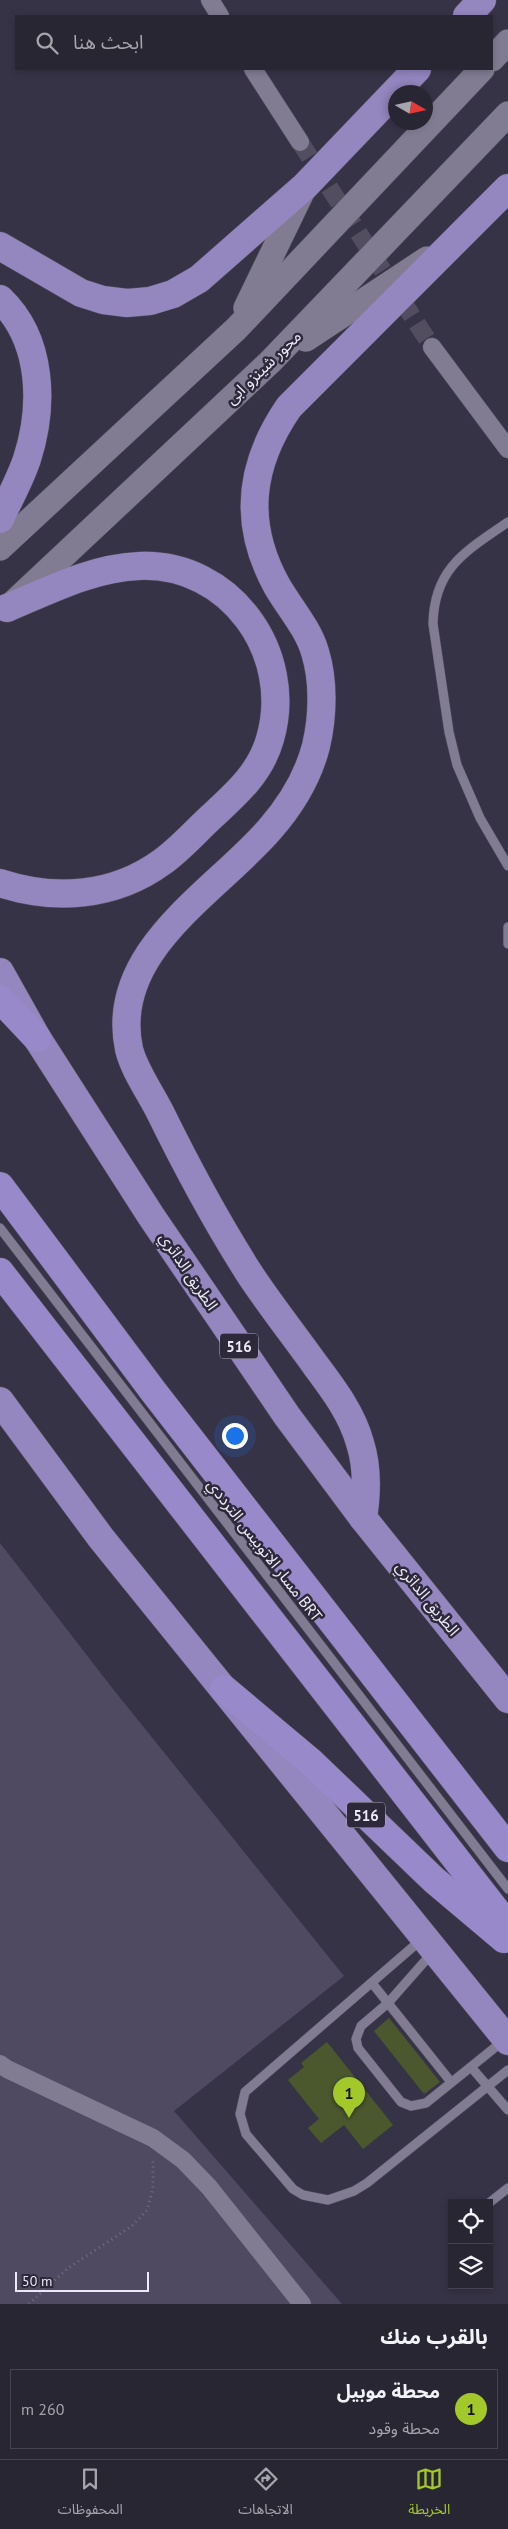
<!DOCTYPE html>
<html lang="ar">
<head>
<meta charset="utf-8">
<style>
  body { margin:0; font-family:"PT Sans","Noto Sans Arabic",sans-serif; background:#353240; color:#f1f3f6; direction:rtl }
  .controls { position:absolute; right:15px; bottom:15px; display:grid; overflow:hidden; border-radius:0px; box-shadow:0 2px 8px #0003 }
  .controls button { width:45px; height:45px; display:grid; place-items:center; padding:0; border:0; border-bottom:1px solid #45434f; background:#292634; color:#f1f3f6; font:25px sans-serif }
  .compass { position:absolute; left:388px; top:85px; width:45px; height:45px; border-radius:50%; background:#292634; box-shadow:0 2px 8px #0003; rotate:99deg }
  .scale { position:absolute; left:15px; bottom:12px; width:134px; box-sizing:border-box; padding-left:5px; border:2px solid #ebe9f5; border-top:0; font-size:14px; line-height:18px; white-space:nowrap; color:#ebe9f5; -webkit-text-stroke:4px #2d293b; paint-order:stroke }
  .you { position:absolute; left:234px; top:1435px; width:18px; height:18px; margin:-12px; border:4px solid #fff; border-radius:50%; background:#1a73e8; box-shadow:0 0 0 8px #1a73e833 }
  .badge { display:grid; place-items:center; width:32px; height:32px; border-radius:50%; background:#a2c929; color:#111; font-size:16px; font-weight:700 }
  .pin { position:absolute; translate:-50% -41px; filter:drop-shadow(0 1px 2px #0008) }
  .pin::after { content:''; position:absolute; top:26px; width:18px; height:15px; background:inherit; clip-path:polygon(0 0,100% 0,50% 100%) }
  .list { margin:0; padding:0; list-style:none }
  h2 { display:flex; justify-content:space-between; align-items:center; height:65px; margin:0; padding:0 20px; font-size:21px }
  h2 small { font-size:16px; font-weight:400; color:#a5a5ac }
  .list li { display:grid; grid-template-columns:32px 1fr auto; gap:15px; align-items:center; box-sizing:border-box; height:80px; margin:0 10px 10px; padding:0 10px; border:1px solid #45434f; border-radius:0px }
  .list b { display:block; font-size:19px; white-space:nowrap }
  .list p { margin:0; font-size:16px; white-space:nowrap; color:#a5a5ac }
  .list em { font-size:16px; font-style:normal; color:#a5a5ac }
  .icon { flex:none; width:28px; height:28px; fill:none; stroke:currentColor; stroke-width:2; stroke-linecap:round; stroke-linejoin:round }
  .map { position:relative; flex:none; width:508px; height:2304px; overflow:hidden; direction:ltr }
  .search { position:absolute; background:#292634; box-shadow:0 2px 8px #0003; left:15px; right:15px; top:15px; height:55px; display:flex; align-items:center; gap:12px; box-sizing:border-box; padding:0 18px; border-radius:0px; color:#a5a5ac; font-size:19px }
  .sheet { height:155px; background:#292634 }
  nav { display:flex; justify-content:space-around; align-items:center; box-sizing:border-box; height:70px; border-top:1px solid #45434f; background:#292634; font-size:14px; color:#a5a5ac }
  nav a { display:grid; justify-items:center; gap:2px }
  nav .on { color:#a2c929 }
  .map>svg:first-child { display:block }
  .green { fill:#4f4a62 }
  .building { fill:#4b582e }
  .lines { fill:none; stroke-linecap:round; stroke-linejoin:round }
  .minor-tunnel { stroke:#524e60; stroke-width:18; stroke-dasharray:18 9; stroke-linecap:butt }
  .service-casing { stroke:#535160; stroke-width:10 }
  .minor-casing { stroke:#535160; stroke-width:19 }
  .secondary-casing { stroke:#535160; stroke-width:26 }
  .trunk-casing { stroke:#535160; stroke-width:29 }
  .motorway-casing { stroke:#535160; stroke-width:29 }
  .path { stroke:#726e7f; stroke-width:3; stroke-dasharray:1 4; stroke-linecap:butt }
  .service { stroke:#817c92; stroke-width:9 }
  .minor { stroke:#817c92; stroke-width:18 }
  .secondary { stroke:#817c92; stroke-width:25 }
  .trunk { stroke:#9486bf; stroke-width:28 }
  .motorway { stroke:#9889ca; stroke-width:28 }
  .labels { text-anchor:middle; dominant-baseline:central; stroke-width:5; stroke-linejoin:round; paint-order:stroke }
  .shield { fill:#2d293b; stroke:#b2afbd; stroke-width:1 }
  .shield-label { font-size:15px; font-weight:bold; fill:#ebe9f5 }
  .street-label { font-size:16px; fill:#ebe9f5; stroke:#2d293b }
</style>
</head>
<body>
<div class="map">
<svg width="508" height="2304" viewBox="0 0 508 2304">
  <rect width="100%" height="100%" fill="#373346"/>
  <path class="green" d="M0,1543L113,1689L344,1976L174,2111L342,2304H0Z"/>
  <g class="building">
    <path d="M389,2018L440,2082L424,2094L374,2031Z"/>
    <path d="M327,2042L393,2125L363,2149L344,2125L321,2143L308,2128L319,2119L288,2080L304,2067L301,2063Z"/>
  </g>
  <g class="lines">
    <path class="minor-tunnel" d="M300,142L432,347"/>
    <defs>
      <g id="service">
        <path d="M508,522C466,551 434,568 433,624L449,732L457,765L480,818L508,866"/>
        <path d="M508,927V944"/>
        <path d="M0,1228L508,1889"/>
        <path d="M422,1939L245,2092L240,2114L246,2134L293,2189L303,2195L328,2200L354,2191L367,2183L508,2070"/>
        <path d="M432,1953L388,2003L361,2026L356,2039L358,2048L401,2102L411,2106L426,2103L503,2041"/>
        <path d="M372,1983L451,2082"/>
        <path d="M471,2067L508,2110"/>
        <path d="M489,2203L508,2188"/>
      </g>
      <g id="minor">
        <path d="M210,0L220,16"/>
        <path d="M253,69L300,142"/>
        <path d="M432,347L508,449"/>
        <path d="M0,2064L7,2069L153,2138L183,2160L209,2187L302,2304"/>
      </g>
      <g id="secondary">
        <path d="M492,59L508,42"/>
        <path d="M246,308L305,186"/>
        <path d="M306,339L427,259"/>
        <path d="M0,548L236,329L482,69"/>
        <path d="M12,604L270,362L508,114"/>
      </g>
      <g id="trunk">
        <path d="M467,16L482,0"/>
        <path d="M0,246L81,293L103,300L127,303L150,301L173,294L199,279L305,186L417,69"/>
        <path d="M0,299C43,340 44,406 27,459C20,480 9,499 0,519"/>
        <path d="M0,883C55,901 114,897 162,862C179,850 194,833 209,819C235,795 260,774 270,739C295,653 230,562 139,566C92,568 50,590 7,608"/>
        <path d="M0,972L37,1038L151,1216L287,1416L363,1518L508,1699"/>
        <path d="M0,1401L101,1538L508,2041"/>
        <path d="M363,1518C367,1493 368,1468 360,1443C352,1414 334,1390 316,1366C294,1335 270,1305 249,1273C216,1221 187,1167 160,1112C150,1092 134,1070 129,1049C108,951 216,892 270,829C291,805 308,777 316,746C323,716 324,681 315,652C308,628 289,607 277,586C242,523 249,465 289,407L508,188"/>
      </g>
      <g id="motorway">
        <path d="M0,999L37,1038"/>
        <path d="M0,1186L153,1391L508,1848"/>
        <path d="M0,1272L508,1926"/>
        <path d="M224,1689L311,1762L434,1880L504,1939"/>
      </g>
    </defs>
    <use href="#service" class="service-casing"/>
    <use href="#minor" class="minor-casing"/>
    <use href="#secondary" class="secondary-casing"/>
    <use href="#trunk" class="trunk-casing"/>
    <use href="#motorway" class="motorway-casing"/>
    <path class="path" d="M29,2304L68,2268L132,2226L147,2210L153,2189V2158"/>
    <use href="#service" class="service"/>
    <use href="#minor" class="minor"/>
    <use href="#secondary" class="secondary"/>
    <use href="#trunk" class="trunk"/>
    <use href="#motorway" class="motorway"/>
  </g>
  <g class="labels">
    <g class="shield">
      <rect x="220" y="1333.5" width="38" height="25" rx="4"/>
      <rect x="347" y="1802.5" width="38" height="25" rx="4"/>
    </g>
    <g class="shield-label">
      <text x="239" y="1346">516</text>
      <text x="366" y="1815">516</text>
    </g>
    <g class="street-label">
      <text transform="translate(263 367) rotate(-44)">محور شينزو ابى</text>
      <text transform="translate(189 1271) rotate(56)">الطريق الدائري</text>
      <text transform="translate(265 1550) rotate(52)">مسار الاتوبيس الترددي BRT</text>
      <text transform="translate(428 1598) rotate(51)">الطريق الدائري</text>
    </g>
  </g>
</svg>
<div class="controls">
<button><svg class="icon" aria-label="locate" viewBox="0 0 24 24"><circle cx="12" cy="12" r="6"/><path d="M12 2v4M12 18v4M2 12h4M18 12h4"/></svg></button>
<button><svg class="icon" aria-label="layers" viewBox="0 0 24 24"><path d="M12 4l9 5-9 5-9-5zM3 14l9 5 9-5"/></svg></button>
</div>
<svg class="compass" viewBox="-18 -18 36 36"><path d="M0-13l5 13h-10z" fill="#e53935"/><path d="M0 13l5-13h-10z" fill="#a5a5ac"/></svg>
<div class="scale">50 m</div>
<div class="you"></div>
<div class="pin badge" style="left:349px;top:2118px">1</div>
<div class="search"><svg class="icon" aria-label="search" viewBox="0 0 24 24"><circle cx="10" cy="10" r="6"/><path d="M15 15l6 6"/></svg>ابحث هنا</div>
</div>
<section class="sheet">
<h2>بالقرب منك<small></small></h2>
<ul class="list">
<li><span class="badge">1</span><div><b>محطة موبيل</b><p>محطة وقود</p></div><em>260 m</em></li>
</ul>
</section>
<nav>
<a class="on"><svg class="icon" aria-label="map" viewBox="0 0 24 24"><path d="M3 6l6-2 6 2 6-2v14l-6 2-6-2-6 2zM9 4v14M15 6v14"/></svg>الخريطة</a>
<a><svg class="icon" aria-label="directions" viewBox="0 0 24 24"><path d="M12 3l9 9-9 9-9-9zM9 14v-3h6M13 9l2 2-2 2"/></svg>الاتجاهات</a>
<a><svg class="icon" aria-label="saved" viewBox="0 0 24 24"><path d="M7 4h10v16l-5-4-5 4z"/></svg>المحفوظات</a>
</nav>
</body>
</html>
